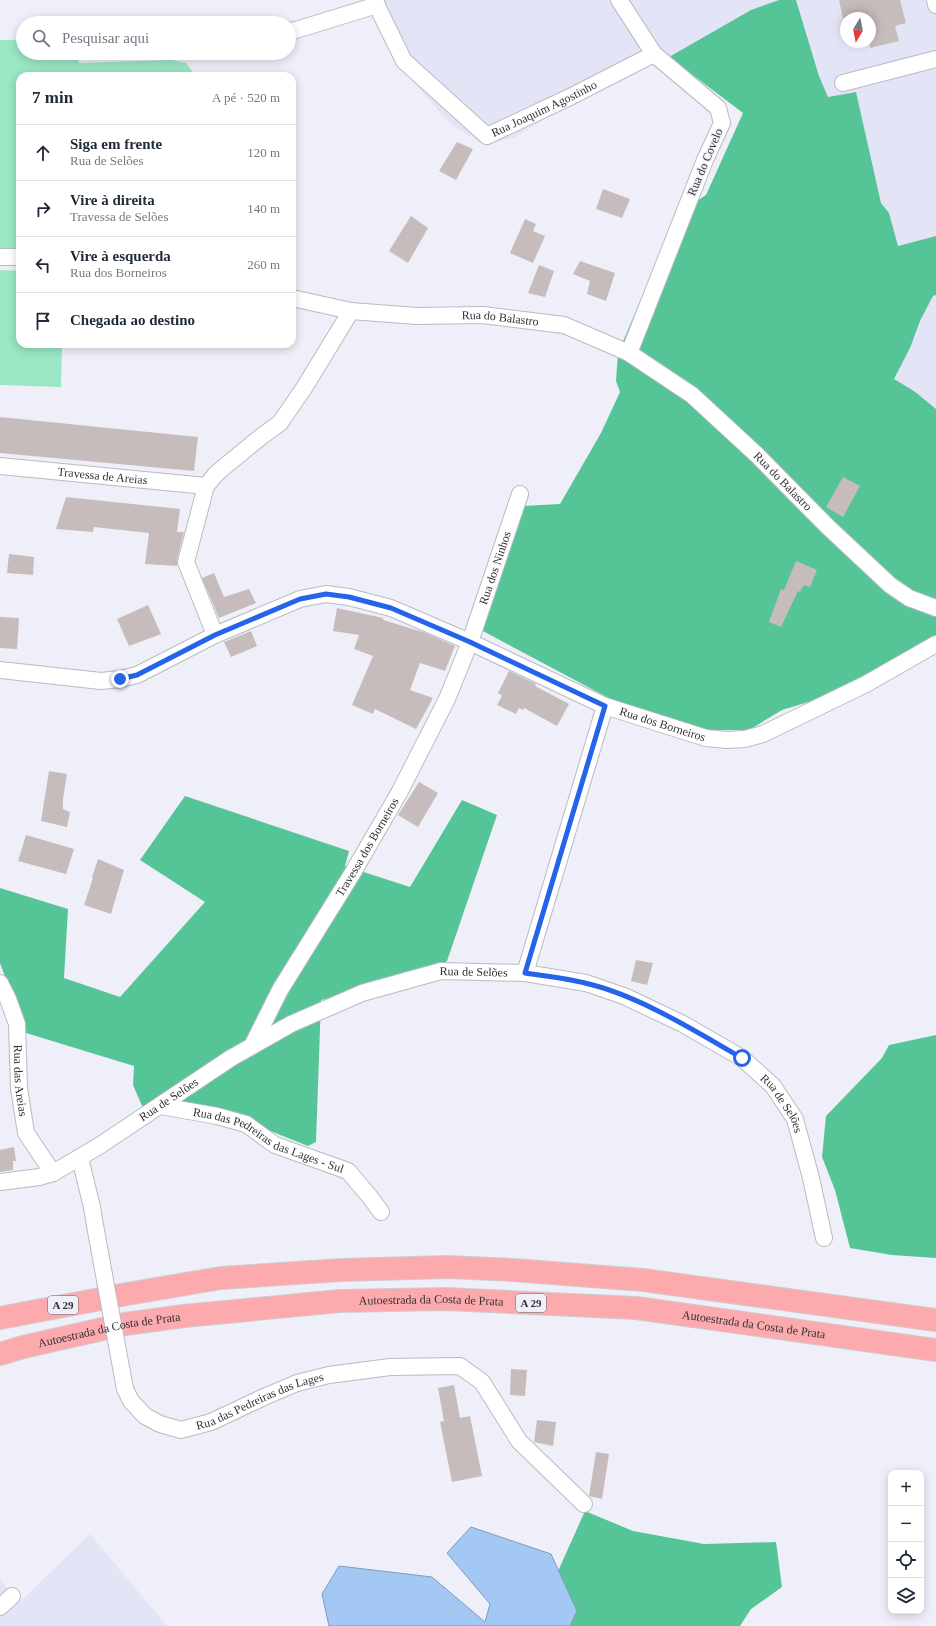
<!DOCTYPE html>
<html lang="pt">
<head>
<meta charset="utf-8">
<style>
  body { margin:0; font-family:Georgia,serif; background:#f2f2f3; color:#1f2937 }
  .controls { position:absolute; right:12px; bottom:12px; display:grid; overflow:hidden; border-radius:8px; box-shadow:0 2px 10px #0003 }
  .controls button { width:36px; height:36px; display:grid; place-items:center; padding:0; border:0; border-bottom:1px solid #e0e1e3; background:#fff; color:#1f2937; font:20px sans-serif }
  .compass { position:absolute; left:840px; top:12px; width:36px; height:36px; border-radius:50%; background:#fff; box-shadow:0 2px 10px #0003; rotate:190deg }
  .stop { position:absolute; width:12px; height:12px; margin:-9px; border:3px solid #2563eb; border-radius:50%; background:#fff }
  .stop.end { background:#2563eb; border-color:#fff; box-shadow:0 1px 4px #0008 }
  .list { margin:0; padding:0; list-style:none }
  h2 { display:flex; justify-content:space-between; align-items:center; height:52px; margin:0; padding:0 16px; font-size:17px }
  h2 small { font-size:13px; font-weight:400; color:#747a83 }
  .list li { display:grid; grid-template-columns:26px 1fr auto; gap:12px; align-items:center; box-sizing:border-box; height:56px; padding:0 16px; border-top:1px solid #e0e1e3 }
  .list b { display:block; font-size:15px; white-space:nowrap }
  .list p { margin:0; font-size:13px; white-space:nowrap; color:#747a83 }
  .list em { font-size:13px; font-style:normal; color:#747a83 }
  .icon { flex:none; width:22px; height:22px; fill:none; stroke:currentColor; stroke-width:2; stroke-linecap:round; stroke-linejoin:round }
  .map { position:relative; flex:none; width:936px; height:1626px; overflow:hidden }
  .search { position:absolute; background:#fff; box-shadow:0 2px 10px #0003; left:16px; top:16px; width:280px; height:44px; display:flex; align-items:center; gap:10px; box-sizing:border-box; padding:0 14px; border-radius:22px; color:#747a83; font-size:15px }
  .panel { position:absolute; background:#fff; box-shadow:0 2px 10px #0003; left:16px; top:72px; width:280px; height:276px; border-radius:12px }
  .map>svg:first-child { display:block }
  .built { fill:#e3e4f5; fill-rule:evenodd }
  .green { fill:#99e7c4 }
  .forest { fill:#55c598 }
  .water { fill:#a2c8f3; stroke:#809bba }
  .building { fill:#c7bcbc }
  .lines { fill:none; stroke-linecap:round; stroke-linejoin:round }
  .minor-casing { stroke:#babac3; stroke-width:18 }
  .highway-casing { stroke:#cececf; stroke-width:24 }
  .minor { stroke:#fff; stroke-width:16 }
  .highway { stroke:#fcaaad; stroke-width:22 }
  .minor-bridge-casing { stroke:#babac3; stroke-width:18; stroke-linecap:butt }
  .minor-bridge { stroke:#fff; stroke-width:16 }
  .route { stroke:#2563eb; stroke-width:5 }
  .labels { text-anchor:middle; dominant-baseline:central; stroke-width:3; stroke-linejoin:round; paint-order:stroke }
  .shield { fill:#efeff9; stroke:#6b6b70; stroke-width:1 }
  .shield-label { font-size:11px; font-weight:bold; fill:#323236 }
  .street-label { font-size:12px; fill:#323236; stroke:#efeff9 }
</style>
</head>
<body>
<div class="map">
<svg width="936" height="1626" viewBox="0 0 936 1626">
  <rect width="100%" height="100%" fill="#efeff9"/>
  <g class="built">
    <path d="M381,0H779L751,10L669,57L568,105L514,138L482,144L452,125L420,90Z"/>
    <path d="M796,0H936V236L898,247L889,213L881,203L856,92L828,98L819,76ZM846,18H870V42H846Z"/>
    <path d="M936,295V409L914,391L894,379L910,348L920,321L933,296Z"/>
    <path d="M90,1534L167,1626H0V1580L20,1602Z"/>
  </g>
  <g class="green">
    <path d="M0,40H23V53H78L79,63L172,60L186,63L196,76H20V249H0Z"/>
    <path d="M0,270L20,271V344H62L61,387L0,385Z"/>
  </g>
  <g class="forest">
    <path d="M779,0H796L819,76L828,97L856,92L881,203L889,213L898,246L936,236V295L933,296L920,321L910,348L894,379L914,391L936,409V648L815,700L782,710L749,730H704L635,712L481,630L523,506L560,504L601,433L620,392L616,381L618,353L661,253L685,209L706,195L743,113L669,57L751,10Z"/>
    <path d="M185,796L349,851L345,866L410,887L462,800L497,815L447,961L421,978L321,1000L316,1142L308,1146L263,1128L143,1108L133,1085L134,1066L26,1033L0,963V888L68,909L64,978L120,997L205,902L140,860Z"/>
    <path d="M936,1035V1258L892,1255L850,1248L835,1190L822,1157L826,1116L882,1058L889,1045Z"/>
    <path d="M585,1511L633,1531L704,1544L776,1542L782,1587L751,1609L740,1626H564L550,1589Z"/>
  </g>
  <path class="water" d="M471,1527L551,1554L577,1611L570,1626H329L322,1594L339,1566L432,1577L485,1622L490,1604L447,1553Z"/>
  <g class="building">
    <path d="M839,0H900L906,23L895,26L899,41L870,48V18H843Z"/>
    <path d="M457,142L473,149L456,180L439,171Z"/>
    <path d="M603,189L630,199L622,218L596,209Z"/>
    <path d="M411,216L428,228L408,263L389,251Z"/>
    <path d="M525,219L536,224L533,231L545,236L533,263L510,253Z"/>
    <path d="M580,261L615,273L606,301L587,294L590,281L573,274Z"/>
    <path d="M539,265L554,271L545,297L528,293Z"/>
    <path d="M0,417L198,437L194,471L0,453Z"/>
    <path d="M843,477L860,486L843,517L826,507Z"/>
    <path d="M66,497L180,509L177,532H184L177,560V566L145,564L149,533L94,527L93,532L56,529Z"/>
    <path d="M9,554L34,557L33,575L7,573Z"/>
    <path d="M796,561L817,570L810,587L804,585L800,592L798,591L781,627L769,622L781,589L784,590Z"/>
    <path d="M214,573L224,597L249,589L256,603L219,618L202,578Z"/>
    <path d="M148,605L161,634L129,646L117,619Z"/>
    <path d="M337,608L383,618V620L423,632L455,646L445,671L420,663L410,690L433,698L416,729L375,709L373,714L352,705L373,656L354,649L359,635L333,631Z"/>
    <path d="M0,617L19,618L17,649L0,648Z"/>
    <path d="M251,631L257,646L231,657L224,642Z"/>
    <path d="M509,671L536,684L535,686L569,704L557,726L524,708L523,710L519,708L516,714L497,705L502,696L498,693Z"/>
    <path d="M49,771L67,774L63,799V809L70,812L67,827L41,821Z"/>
    <path d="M419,782L438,793L418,827L398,815Z"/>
    <path d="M26,835L74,849L66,874L18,861Z"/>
    <path d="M98,859L124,870L111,914L84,905L93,878L92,877Z"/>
    <path d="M636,960L653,963L647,985L631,981Z"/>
    <path d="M14,1147L16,1161H13V1170L0,1172V1150Z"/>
    <path d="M511,1369L527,1370L525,1396L510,1395Z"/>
    <path d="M454,1385L460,1418L470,1416L482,1476L452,1482L440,1422L444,1421L438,1388Z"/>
    <path d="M537,1420L556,1422L553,1446L534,1442Z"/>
    <path d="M596,1452L609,1454L602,1499L589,1496Z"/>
  </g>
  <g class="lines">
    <defs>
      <g id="minor">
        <path id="s1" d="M374,0L404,61L487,136L570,97L654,54"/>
        <path d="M619,0L654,54L718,108L722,123L705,160L629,353"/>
        <path d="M935,0L936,5"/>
        <path d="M289,31L296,30L377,5"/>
        <path d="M843,83L936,59"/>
        <path d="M0,257H20"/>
        <path id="s2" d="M292,298L351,311L416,316L483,315L564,325L629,353L692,395L757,455L827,526L890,585L909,598L936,608"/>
        <path id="s3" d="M0,466L206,486"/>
        <path d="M215,635L186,562L206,486L215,475L224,467L262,436L280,423L304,388L351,311"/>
        <path id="s4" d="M0,670L101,681L120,679L137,675L215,635L300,599L326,594L349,597L391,608L470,642L605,706L706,738L727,740L745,739L763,734L866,684L936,644"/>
        <path d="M525,973L605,706"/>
        <path id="s5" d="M0,983L8,999L17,1024L19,1088L26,1133L53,1173"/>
        <path id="s6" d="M252,1046L280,990L352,874L399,793L447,699L470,642L520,494"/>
        <path id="s7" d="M161,1106L217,1116L246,1124L275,1145L348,1171L370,1197L381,1212"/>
        <path d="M80,1158L92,1207L96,1231"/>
        <path id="s8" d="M0,1182L39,1177L53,1173L99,1146L231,1058L291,1024L362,993L441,971L525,973L586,983L624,996L683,1024L742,1058L773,1086L795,1119L811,1178L824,1238"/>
        <path id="s9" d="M125,1389L131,1401L145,1416L160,1424L181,1430L211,1422L264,1397L297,1383L329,1375L390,1367L460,1366L482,1382L519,1441L584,1504"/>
        <path d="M0,1607L12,1596"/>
      </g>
      <g id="highway">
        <path d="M0,1318L127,1294L221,1278L342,1270L448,1267L513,1270L643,1280L936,1320"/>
        <path id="s10" d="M0,1354L23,1347L125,1324L184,1316L340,1301L446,1299L636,1308L936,1350"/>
      </g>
    </defs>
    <use href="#minor" class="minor-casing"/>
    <use href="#highway" class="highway-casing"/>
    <use href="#minor" class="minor"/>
    <use href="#highway" class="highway"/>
    <defs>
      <path id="minor-bridge" d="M96,1231L125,1389"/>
    </defs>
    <use href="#minor-bridge" class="minor-bridge-casing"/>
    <use href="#minor-bridge" class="minor-bridge"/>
  </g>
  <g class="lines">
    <path class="route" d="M120,679L137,675L215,635L300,599L326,594L349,597L391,608L470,642L605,706L525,973C545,976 566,978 585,983C638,995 695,1031 742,1058"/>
  </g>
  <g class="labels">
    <g class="shield">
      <rect x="516" y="1294" width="30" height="18" rx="3"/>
      <rect x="48" y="1296" width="30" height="18" rx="3"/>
    </g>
    <g class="shield-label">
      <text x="531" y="1303">A 29</text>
      <text x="63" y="1305">A 29</text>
    </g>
    <g class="street-label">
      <text stroke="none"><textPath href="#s1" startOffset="243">Rua Joaquim Agostinho</textPath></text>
      <text transform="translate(705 162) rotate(-67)">Rua do Covelo</text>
      <text stroke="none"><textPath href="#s2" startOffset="210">Rua do Balastro</textPath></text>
      <text stroke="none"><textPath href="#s3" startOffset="103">Travessa de Areias</textPath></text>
      <text stroke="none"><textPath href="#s2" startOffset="546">Rua do Balastro</textPath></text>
      <text stroke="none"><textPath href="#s6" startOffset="538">Rua dos Ninhos</textPath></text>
      <text stroke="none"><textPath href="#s4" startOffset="707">Rua dos Borneiros</textPath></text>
      <text stroke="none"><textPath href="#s6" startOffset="230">Travessa dos Borneiros</textPath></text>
      <text stroke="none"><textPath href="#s8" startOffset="527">Rua de Selões</textPath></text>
      <text stroke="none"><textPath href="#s5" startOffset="101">Rua das Areias</textPath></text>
      <text stroke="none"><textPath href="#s8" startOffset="191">Rua de Selões</textPath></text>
      <text stroke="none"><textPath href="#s8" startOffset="875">Rua de Selões</textPath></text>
      <text stroke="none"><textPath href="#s7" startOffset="114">Rua das Pedreiras das Lages - Sul</textPath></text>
      <text stroke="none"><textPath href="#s10" startOffset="436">Autoestrada da Costa de Prata</textPath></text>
      <text stroke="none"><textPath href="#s10" startOffset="760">Autoestrada da Costa de Prata</textPath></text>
      <text stroke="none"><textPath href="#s10" startOffset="112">Autoestrada da Costa de Prata</textPath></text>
      <text stroke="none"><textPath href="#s9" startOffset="157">Rua das Pedreiras das Lages</textPath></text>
    </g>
  </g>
</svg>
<div class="controls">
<button>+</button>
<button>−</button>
<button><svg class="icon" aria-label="locate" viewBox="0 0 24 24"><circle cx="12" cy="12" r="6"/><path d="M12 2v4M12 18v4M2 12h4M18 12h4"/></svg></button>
<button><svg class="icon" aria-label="layers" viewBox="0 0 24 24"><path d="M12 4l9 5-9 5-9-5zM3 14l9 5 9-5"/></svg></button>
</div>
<svg class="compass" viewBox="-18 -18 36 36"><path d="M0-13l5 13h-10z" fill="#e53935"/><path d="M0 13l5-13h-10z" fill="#747a83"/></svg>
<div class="stop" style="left:742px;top:1058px"></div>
<div class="stop end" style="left:120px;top:679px"></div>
<div class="search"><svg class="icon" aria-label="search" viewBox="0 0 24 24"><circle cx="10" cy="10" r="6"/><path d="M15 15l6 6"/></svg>Pesquisar aqui</div>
<section class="panel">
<h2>7 min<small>A pé · 520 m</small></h2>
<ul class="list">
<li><svg class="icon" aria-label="ahead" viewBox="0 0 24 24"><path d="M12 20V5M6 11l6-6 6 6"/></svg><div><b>Siga em frente</b><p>Rua de Selões</p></div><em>120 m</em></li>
<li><svg class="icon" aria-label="right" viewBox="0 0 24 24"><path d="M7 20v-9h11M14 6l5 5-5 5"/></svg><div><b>Vire à direita</b><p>Travessa de Selões</p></div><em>140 m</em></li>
<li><svg class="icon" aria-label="left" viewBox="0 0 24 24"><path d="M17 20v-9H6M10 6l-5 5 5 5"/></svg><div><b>Vire à esquerda</b><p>Rua dos Borneiros</p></div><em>260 m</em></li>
<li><svg class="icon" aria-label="arrive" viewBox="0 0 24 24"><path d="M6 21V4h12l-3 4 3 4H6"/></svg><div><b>Chegada ao destino</b></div></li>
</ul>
</section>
</div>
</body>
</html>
